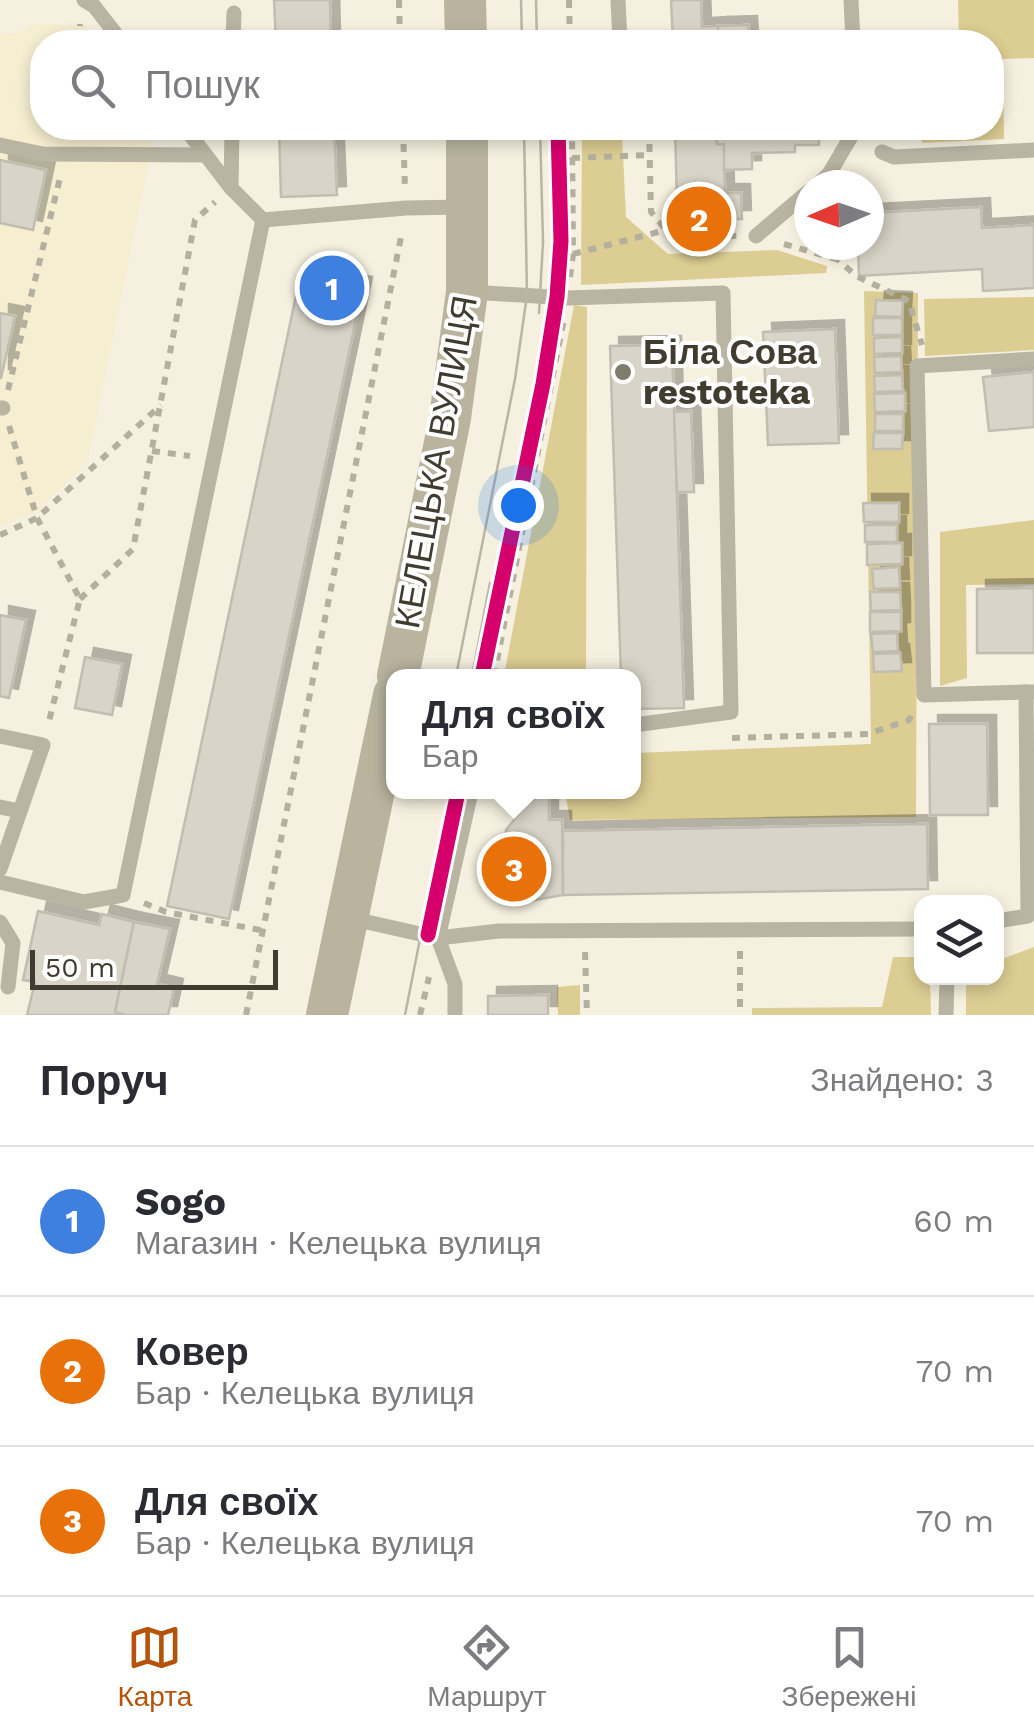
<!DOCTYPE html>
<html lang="uk">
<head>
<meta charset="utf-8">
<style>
  body { margin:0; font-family:"Work Sans",sans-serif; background:#f2f2f3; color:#2b2b33 }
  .controls { position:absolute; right:30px; bottom:30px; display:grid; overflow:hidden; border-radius:20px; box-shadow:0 5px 15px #0003 }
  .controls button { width:90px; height:90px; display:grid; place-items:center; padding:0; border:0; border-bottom:2px solid #e1e1e2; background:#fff; color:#2b2b33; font:50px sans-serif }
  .compass { position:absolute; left:794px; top:170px; width:90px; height:90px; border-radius:50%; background:#fff; box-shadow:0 5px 15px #0003; rotate:268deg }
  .scale { position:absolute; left:30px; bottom:25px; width:248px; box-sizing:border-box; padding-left:10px; border:5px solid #403d30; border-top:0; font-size:28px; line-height:35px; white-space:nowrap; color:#403d30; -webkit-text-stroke:8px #fff; paint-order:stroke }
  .you { position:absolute; left:518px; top:505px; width:35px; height:35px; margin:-25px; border:8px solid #fff; border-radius:50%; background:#1a73e8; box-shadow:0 0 0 15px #1a73e833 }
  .badge { display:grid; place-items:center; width:65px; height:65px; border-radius:50%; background:#b45309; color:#fff; font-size:32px; font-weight:700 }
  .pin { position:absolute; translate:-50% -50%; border:5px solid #fff; box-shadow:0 2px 10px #0006 }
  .popup { position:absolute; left:386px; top:669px; width:255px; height:130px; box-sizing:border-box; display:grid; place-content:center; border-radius:20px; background:#fff; filter:drop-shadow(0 2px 8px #0005); font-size:32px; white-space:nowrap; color:#7c7c81 }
  .popup b { font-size:38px; color:#2b2b33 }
  .popup::after { content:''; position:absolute; left:50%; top:100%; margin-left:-20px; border:20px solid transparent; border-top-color:#fff }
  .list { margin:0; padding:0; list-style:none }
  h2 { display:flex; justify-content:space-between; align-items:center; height:130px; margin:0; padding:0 40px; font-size:42px }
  h2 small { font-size:32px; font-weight:400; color:#7c7c81 }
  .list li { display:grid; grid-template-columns:65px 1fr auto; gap:30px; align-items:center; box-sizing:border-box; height:150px; padding:0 40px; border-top:2px solid #e1e1e2 }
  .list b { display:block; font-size:38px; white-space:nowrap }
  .list p { margin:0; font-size:32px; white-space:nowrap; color:#7c7c81 }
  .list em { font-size:32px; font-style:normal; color:#7c7c81 }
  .icon { flex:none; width:55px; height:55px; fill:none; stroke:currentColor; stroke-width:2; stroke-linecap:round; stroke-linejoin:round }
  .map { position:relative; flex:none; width:1034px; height:1015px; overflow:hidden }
  .search { position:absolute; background:#fff; box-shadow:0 5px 15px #0003; left:30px; right:30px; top:30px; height:110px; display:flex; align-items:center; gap:25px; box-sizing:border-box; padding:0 35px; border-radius:40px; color:#7c7c81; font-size:38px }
  .sheet { height:580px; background:#fff }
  nav { display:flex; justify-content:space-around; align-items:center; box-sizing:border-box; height:140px; border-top:2px solid #e1e1e2; background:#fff; font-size:28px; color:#7c7c81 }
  nav a { display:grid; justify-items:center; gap:5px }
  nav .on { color:#b45309 }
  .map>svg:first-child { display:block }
  .built { fill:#f6eed1 }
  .forest { fill:#dccd92 }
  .building { fill:#d8d4c7; stroke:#c1bdb0; stroke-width:2.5; filter:url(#shadow) }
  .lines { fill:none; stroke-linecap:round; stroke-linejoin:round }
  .path { stroke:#b4b0a0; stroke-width:6; stroke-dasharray:8 8; stroke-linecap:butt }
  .lane { stroke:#bab4a3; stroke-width:15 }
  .secondary { stroke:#bab49f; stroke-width:42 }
  .tram { stroke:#bab5a6; stroke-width:2.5 }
  .cycleway-casing { stroke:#fff; stroke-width:21 }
  .cycleway { stroke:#d6006c; stroke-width:15 }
  .poi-dot { fill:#7f7c6d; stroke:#fff; stroke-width:4 }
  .labels { text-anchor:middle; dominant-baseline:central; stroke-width:8; stroke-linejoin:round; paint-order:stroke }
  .poi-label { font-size:35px; font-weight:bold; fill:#403d30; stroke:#fff; text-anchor:start }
  .street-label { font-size:35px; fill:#403d30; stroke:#fff }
</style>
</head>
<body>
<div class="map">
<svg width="1034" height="1015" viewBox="0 0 1034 1015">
  <defs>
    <filter id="shadow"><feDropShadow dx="9" dy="-9" stdDeviation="0" flood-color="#0004"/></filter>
  </defs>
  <rect width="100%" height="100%" fill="#f5f0df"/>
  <path class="built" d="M32,24L88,26L97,42H42V128H143L152,145L88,460L36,512L0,526V34L21,32Z"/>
  <g class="forest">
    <path d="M958,0H1034V58L1003,59L1004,139L922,143L921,128H992V42H959Z"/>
    <path d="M582,132L622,134L626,217L668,254L777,250L827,266L826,273L581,285Z"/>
    <path d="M864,291L918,293L916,817L570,820L565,792H634V753L871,744Z"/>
    <path d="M1034,297V350L925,356L924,299Z"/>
    <path d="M574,305L587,307L586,676H504Z"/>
    <path d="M1034,520V584L966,585L967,678L940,686V532Z"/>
    <path d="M1034,947V1015H966V978H996L997,961Z"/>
    <path d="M893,957H921L922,978H930L931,1015H752V1008L882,1007Z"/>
    <path d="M580,985V1015H558L557,987Z"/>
  </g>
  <g class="building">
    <path d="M274,0H330L331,42H276Z"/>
    <path d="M671,0H701L702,27L718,26V42H673Z"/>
    <path d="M748,25L749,42H791H718V26Z"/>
    <path d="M279,128H334L337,195L281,197Z"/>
    <path d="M675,128H716L717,144H724L725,193H741L742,219L696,220L677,202Z"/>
    <path d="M716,128H819V145H795V152L752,153V169L724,170V144H717Z"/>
    <path d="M0,160L46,170L33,230L0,223Z"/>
    <path d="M981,207L982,228L1034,225V288L983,291L982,269L859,276L858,245H869V213Z"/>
    <path d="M301,272L363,286L229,919L167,906Z"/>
    <path d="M876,300L903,301L902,317L875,316Z"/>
    <path d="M0,313L15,316L1,378H0Z"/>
    <rect x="873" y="318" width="29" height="17"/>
    <path d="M835,329L839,443L768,445L763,332Z"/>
    <path d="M902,337V353L874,354V338Z"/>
    <path d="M672,345L684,708L634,709V676H621L610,346Z"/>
    <path d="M901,356L902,372L875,373L874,357Z"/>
    <path d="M1034,372V427L989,431L983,377Z"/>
    <path d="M902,375L903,391L875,392L874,376Z"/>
    <path d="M905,393V411L875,412L874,394Z"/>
    <path d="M691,411L694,492H677L674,412Z"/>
    <rect x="875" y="414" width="28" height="17"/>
    <path d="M874,433H903L902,449H873Z"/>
    <path d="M863,503H899V522H864Z"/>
    <rect x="865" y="525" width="32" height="17"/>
    <path d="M902,543V564L867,565V544Z"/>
    <path d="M899,567L900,588L874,589L872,569Z"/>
    <path d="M1034,588V653H977V589Z"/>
    <path d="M870,592H900L901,610L871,611Z"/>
    <path d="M870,612H901V631L870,632Z"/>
    <path d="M0,615L26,620L9,698L0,696Z"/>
    <path d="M897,633L898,651L873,652L871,634Z"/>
    <path d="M900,653L902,671L874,672L873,654Z"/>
    <path d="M85,657L122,664L112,715L75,708Z"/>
    <path d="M929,724H987L988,815H930Z"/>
    <path d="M549,792V820H562L563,895L524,902V894H506V830L528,802Z"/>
    <path d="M927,824L928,889L563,895V831Z"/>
    <path d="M38,911L99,925L102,914L134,922L115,1012L125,1015H27L35,982L23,980Z"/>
    <path d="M134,922L170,929L157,984L174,988L168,1015H125L115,1012Z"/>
    <path d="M548,995V1015H488V996Z"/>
  </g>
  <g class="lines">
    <g class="path">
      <path d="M399,0L400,42"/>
      <path d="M569,0L570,42"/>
      <path d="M78,42L80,24"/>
      <path d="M403,128L405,189"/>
      <path d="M649,128L651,212L666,230"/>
      <path d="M572,158L649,155"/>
      <path d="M784,244L839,260"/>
      <path d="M822,245L856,276L909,301L922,345"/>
      <path d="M573,254L666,230L685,238L737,236"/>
      <path d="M570,277L573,254L572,128"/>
      <path d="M8,390L61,174"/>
      <path d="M9,426L37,518L80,599L48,725"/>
      <path d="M152,451L190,456"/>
      <path d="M0,535L37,518L161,405"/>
      <path d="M80,599L133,549L195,220L215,202"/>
      <path d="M494,676L564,319"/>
      <path d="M732,738L868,734L909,720L913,713"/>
      <path d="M144,903L166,912L265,931"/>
      <path d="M740,951V1015"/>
      <path d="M585,952L587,1015"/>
      <path d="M246,1015L402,232"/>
      <path d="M420,1015L429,977"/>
    </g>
    <g class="lane">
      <path d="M84,0L94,6L122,42"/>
      <path d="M618,0L620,42"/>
      <path d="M851,0L853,42"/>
      <path d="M233,42L234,13"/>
      <path d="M185,128L231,188L263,220L406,208L465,207"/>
      <path d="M0,145L43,154L205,155"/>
      <path d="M882,152L894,157L1034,150"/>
      <path d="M817,185L829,174L856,128"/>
      <path d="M231,188L232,128"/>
      <path d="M756,236L809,191"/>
      <path d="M471,292L567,298L723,293L731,712L634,725"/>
      <path d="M0,408H3"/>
      <path d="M1026,692L924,695L917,366L1034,359"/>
      <path d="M0,736L43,745L0,869"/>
      <path d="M0,807L20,811"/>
      <path d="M0,882L84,902L123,895L263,220"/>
      <path d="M349,918L438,938L499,931L922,929"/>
      <path d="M996,921L1028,916L1026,692H1034"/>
      <path d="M0,922L13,943L8,987"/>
      <path d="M455,1015V984L438,938L471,792"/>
      <path d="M946,1015L947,978"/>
    </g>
    <g class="secondary">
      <path d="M465,0L466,42"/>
      <path d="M398,676L450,418L467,292V128"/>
      <path d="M327,1015L394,695"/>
    </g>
    <g class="tram">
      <path d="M521,0L522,42"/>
      <path d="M536,0L537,42"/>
      <path d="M539,313L543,242L540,128"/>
      <path d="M456,676L515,379L527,295L524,128"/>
      <path d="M472,676L490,583"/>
      <path d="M405,1015L449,792"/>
    </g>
    <defs>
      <g id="cycleway">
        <path d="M482,676L543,384L557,297L561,241L558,128"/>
        <path d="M428,935L458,792"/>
      </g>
    </defs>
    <use href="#cycleway" class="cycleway-casing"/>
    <use href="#cycleway" class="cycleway"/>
  </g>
  <circle class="poi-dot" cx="623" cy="372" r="10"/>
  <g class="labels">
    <g class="poi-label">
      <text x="643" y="352">Біла Сова<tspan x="643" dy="40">restoteka</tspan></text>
    </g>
    <g class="street-label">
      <text transform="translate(436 462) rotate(-80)">КЕЛЕЦЬКА ВУЛИЦЯ</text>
    </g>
  </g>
</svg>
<div class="controls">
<button><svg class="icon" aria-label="layers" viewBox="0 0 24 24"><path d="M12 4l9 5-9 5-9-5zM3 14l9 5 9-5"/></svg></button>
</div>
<svg class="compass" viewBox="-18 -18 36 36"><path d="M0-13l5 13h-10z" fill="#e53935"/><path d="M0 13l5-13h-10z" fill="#7c7c81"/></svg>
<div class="scale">50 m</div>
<div class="you"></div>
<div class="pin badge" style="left:332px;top:288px;background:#3f7fe0">1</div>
<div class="pin badge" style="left:699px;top:219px;background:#e8710a">2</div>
<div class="pin badge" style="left:514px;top:869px;background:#e8710a">3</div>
<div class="popup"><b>Для своїх</b>Бар</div>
<div class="search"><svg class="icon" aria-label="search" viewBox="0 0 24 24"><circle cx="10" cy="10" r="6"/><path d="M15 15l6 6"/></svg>Пошук</div>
</div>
<section class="sheet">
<h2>Поруч<small>Знайдено: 3</small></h2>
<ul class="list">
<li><span class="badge" style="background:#3f7fe0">1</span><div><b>Sogo</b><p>Магазин · Келецька вулиця</p></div><em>60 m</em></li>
<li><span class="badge" style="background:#e8710a">2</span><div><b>Ковер</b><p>Бар · Келецька вулиця</p></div><em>70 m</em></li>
<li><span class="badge" style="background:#e8710a">3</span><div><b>Для своїх</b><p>Бар · Келецька вулиця</p></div><em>70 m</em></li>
</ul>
</section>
<nav>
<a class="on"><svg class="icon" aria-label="map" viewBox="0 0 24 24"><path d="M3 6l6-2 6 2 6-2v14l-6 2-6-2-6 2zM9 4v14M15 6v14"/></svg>Карта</a>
<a><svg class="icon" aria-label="directions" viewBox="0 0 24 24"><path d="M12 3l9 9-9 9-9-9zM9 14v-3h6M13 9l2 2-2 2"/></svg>Маршрут</a>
<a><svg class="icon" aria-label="saved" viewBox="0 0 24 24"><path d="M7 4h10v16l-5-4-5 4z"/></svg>Збережені</a>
</nav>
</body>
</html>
